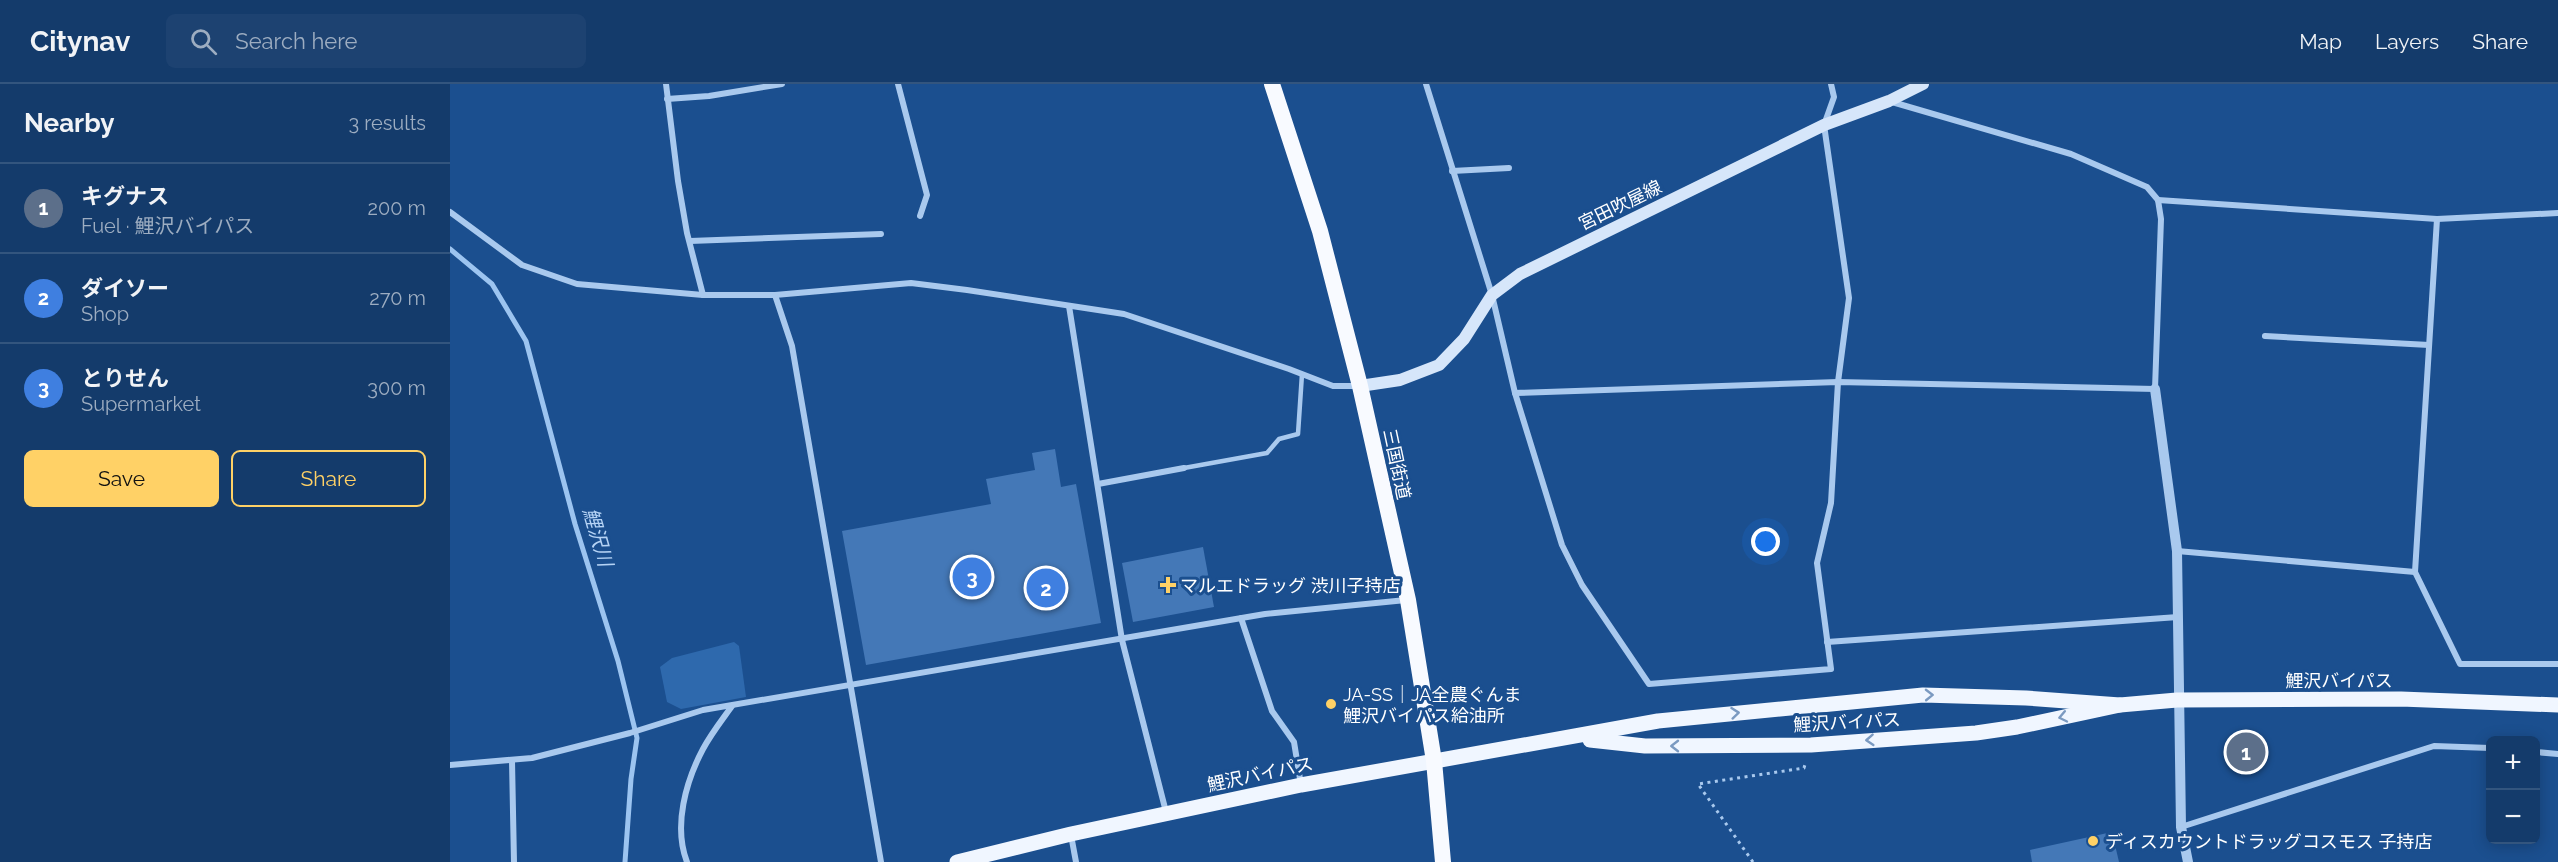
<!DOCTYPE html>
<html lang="en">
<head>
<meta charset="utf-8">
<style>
  body { margin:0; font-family:Raleway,"Noto Sans JP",sans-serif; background:#1d4271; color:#f1f3f6 }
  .controls { position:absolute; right:18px; bottom:18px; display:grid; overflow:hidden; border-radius:9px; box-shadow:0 3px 15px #0003 }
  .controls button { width:54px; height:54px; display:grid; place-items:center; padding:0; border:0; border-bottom:2px solid #33557e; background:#143b6b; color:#f1f3f6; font:30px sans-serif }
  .you { position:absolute; left:1316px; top:458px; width:21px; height:21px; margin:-15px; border:4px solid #fff; border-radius:50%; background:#1a73e8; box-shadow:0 0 0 9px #1a73e833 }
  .badge { display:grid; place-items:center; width:39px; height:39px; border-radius:50%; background:#ffd166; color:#fff; font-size:20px; font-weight:700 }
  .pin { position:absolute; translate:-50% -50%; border:3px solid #fff; box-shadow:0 2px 6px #0006 }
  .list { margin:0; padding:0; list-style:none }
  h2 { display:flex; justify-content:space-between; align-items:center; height:78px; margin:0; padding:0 24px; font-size:26px }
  h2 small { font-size:20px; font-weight:400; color:#9dadc1 }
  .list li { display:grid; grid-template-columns:39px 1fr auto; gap:18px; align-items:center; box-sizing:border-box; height:90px; padding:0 24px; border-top:2px solid #33557e }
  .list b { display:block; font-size:22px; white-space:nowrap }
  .list p { margin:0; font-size:20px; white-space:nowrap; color:#9dadc1 }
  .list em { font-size:20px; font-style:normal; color:#9dadc1 }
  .actions { display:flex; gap:12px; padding:18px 24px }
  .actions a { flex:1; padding:14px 0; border:2px solid #ffd166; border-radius:9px; text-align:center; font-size:21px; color:#ffd166 }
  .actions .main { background:#ffd166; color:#111 }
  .icon { flex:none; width:33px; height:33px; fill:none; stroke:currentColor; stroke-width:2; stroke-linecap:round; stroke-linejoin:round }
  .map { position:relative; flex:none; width:2108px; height:778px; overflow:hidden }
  header { display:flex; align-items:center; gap:36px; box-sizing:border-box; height:84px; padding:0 30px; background:#143b6b; border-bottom:2px solid #33557e }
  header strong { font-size:28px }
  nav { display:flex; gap:33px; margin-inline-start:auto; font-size:21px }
  .search { width:420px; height:54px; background:#1d4271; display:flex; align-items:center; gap:15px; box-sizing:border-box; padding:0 21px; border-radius:9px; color:#9dadc1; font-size:22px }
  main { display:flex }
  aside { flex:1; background:#143b6b }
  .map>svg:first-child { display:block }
  .green { fill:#2e69ad }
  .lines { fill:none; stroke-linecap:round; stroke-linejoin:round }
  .stream { stroke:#9cc4f0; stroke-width:5 }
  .building { fill:#4478b7 }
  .path { stroke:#a9c9ee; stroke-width:3; stroke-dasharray:3 4.5; stroke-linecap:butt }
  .service { stroke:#a9c9ee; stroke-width:4.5 }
  .minor { stroke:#a9c9ee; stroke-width:6 }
  .tertiary { stroke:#a9c9ee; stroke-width:10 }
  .secondary { stroke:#d6e6fa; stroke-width:12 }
  .primary { stroke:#f0f6ff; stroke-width:15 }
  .trunk { stroke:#f8faff; stroke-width:16 }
  .oneway { stroke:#7b9ac1 }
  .poi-dot { fill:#ffd166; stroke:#1b4f8f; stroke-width:2 }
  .labels { text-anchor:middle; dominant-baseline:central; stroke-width:6; stroke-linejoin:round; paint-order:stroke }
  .street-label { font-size:18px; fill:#fff; stroke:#1b4f8f }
  .poi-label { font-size:18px; fill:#fff; stroke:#1b4f8f; text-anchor:start }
  .water-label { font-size:20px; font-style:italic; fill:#b5d3f5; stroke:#1b4f8f }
</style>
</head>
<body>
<header>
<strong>Citynav</strong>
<div class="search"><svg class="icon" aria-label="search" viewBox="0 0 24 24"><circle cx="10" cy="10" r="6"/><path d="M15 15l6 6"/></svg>Search here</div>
<nav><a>Map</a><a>Layers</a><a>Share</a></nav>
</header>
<main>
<aside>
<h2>Nearby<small>3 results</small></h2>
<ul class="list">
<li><span class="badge" style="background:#5c6f8a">1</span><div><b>キグナス</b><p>Fuel · 鯉沢バイパス</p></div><em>200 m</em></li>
<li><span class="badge" style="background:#3f7fe0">2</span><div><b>ダイソー</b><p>Shop</p></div><em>270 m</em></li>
<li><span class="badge" style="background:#3f7fe0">3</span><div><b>とりせん</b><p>Supermarket</p></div><em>300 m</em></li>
</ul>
<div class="actions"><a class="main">Save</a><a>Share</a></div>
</aside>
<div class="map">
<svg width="2108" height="778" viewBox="0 0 2108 778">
  <rect width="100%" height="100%" fill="#1b4f8f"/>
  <path class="green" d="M284,558L289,562L296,613L231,625L217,618L210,583L222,574Z"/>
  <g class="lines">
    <path class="stream" d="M0,165L42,200L76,257L125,440L168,577L187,654L181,695L175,778"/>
  </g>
  <g class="building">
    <path d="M605,365L611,403L626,400L651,539L416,581L392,447L541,420L536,395L585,386L582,369Z"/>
    <path d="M753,463L764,523L683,538L672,479Z"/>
    <path d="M1662,748L1669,778H1582L1580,766Z"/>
  </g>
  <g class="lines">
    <path class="path" d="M1303,778L1248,700L1354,684L1356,677"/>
    <path class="service" d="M734,384L817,369L829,355L848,350L852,290"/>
    <g class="minor">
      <path d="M216,0L228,97L237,149L253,211"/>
      <path d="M448,0L477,111L470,132"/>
      <path d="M976,0L1042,211L1065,309L1112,461L1132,501L1199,600L1381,585L1367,479L1381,419L1388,298L1399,214L1374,41L1384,13L1381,0"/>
      <path d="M217,15L259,12L332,0"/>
      <path d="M1002,87L1059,84"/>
      <path d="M1708,116L1987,135L2108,129"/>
      <path d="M0,128L72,181L127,200L253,211H325L461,199L517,206L674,230L839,285L883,302H908"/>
      <path d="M1987,135L1965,488L2010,580H2108"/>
      <path d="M240,157L431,150"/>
      <path d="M325,211L342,262L431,778"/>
      <path d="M619,222L672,556L716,728"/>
      <path d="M1815,252L1979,261"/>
      <path d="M1065,309L1388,298L1705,305L1711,135L1708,116L1697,103L1621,70L1442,18"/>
      <path d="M648,400L734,384"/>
      <path d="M1727,467L1965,488"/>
      <path d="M791,534L822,627L844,658L851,701"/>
      <path d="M1377,558L1728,533"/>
      <path d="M2086,668L2108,670"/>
      <path d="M62,677L64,778"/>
      <path d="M0,681L82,674L180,649L253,626L815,530L956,516"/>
      <path d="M1731,743L1984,662L2040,664"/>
      <path d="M621,751L626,778"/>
      <path d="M237,778C223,742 236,697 253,665C261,650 272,636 282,622"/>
    </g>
    <path class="tertiary" d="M1705,305L1727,467L1731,743L1738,778"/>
    <path class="secondary" d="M910,302L950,296L989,281L1014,255L1042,211L1070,190L1374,41L1439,17L1473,0"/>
    <g class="primary">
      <path d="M1140,656L1195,662L1361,661L1526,649L1567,643L1670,621L1727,616L1951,615L2108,621"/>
      <path d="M507,778L621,750L851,701L1208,637L1473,611L1576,614L1670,621"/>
    </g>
    <path class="trunk" d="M822,0L870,147L910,302L958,516L984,677L993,778"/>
  </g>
  <defs><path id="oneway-chevron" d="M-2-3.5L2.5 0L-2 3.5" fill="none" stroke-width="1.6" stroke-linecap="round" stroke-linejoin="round" transform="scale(1.5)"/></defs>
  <g class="oneway">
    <use href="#oneway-chevron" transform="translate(1479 611) rotate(-1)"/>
    <use href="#oneway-chevron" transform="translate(1285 629) rotate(-6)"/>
    <use href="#oneway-chevron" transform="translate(1613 633) rotate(168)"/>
    <use href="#oneway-chevron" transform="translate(1420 656) rotate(176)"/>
    <use href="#oneway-chevron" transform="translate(1225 662) rotate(180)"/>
  </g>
  <g class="poi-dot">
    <path d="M715 492h6v6h6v6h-6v6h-6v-6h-6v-6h6z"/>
    <circle cx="881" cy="620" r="6"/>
    <circle cx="1643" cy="757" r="6"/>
  </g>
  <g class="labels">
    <g class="street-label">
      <text transform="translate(1170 121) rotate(-26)">宮田吹屋線</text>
      <text transform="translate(947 380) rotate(78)">三国街道</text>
      <text x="1889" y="596">鯉沢バイパス</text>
      <text transform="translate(1397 638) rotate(-3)">鯉沢バイパス</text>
      <text transform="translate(810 690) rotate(-12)">鯉沢バイパス</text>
    </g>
    <g class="poi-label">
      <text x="730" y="501">マルエドラッグ 渋川子持店</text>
      <text x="893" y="610">JA-SS｜JA全農ぐんま<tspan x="893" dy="21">鯉沢バイパス給油所</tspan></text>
      <text x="1655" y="757">ディスカウントドラッグコスモス 子持店</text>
    </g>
    <g class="water-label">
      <text transform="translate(148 453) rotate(74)">鯉沢川</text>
    </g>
  </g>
</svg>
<div class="controls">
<button>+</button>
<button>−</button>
</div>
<div class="you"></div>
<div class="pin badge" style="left:1796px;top:668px;background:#5c6f8a">1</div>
<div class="pin badge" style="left:596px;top:504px;background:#3f7fe0">2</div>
<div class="pin badge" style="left:522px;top:493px;background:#3f7fe0">3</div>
</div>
</main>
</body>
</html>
